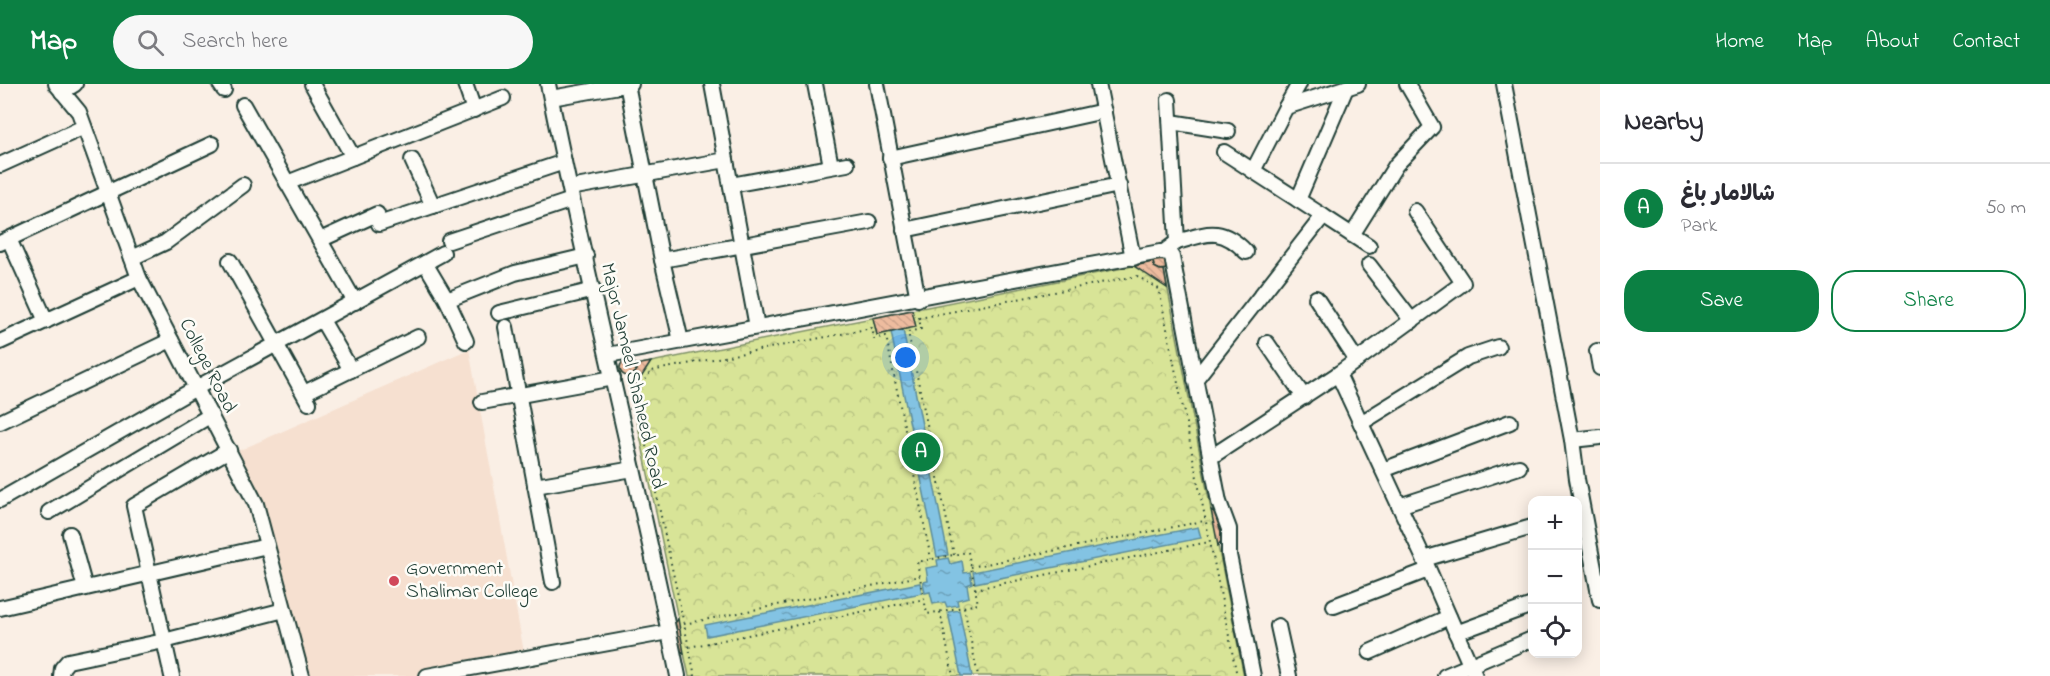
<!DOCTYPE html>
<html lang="en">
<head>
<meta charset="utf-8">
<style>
  body { margin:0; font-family:"Indie Flower","Playpen Sans Arabic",sans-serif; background:#f7f7f7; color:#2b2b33 }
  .controls { position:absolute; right:18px; bottom:18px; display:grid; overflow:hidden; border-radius:12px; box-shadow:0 3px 15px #0003 }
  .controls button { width:54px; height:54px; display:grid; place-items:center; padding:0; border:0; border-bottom:2px solid #e1e1e2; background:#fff; color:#2b2b33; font:30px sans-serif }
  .you { position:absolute; left:906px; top:274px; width:21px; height:21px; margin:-15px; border:4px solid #fff; border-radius:50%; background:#1a73e8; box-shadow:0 0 0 9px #1a73e833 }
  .badge { display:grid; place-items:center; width:39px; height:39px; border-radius:50%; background:#0b8043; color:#fff; font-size:20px; font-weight:700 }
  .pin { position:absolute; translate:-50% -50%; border:3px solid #fff; box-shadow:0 2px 6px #0006 }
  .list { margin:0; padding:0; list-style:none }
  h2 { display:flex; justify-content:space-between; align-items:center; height:78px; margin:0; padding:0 24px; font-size:26px }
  h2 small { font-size:20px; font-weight:400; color:#7c7c81 }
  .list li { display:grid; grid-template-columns:39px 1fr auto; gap:18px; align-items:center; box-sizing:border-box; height:90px; padding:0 24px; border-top:2px solid #e1e1e2 }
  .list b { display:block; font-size:22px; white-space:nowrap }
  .list p { margin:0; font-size:20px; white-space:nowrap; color:#7c7c81 }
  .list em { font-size:20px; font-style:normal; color:#7c7c81 }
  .actions { display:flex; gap:12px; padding:18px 24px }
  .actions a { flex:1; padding:14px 0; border:2px solid #0b8043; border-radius:24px; text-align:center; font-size:21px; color:#0b8043 }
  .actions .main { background:#0b8043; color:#fff }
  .icon { flex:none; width:33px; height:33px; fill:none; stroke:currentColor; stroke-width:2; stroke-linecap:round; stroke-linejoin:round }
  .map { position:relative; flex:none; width:1600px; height:592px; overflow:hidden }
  header { display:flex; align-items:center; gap:36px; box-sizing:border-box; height:84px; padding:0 30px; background:#0b8043; color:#fff }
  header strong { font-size:28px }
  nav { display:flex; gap:33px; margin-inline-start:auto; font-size:21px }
  .search { width:420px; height:54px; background:#f7f7f7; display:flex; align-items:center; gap:15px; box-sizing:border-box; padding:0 21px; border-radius:33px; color:#7c7c81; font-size:22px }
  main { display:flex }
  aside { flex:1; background:#fff }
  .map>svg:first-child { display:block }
  .built { fill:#f6e0d0 }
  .forest { fill:url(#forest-crowns); stroke:#7c9066; stroke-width:1.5 }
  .water { fill:url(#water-ripples); stroke:#5b8d9d; stroke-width:1.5 }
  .building { fill:url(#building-back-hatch); stroke:#1f3d34; stroke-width:1.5 }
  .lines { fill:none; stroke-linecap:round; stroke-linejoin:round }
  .minor-casing { stroke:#1f3d34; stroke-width:18 }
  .path { stroke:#1f3d34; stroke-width:2; stroke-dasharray:1.5 4.5; stroke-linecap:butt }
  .minor { stroke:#fdfcf7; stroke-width:14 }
  .poi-dot { fill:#d1495b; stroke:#fdfcf7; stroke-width:2 }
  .labels { text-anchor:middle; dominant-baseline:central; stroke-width:5; stroke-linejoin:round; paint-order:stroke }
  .street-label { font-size:20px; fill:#1f3d34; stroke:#fdfcf7 }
  .poi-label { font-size:20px; fill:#1f3d34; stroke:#fdfcf7; text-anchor:start }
</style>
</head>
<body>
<header>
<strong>Map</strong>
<div class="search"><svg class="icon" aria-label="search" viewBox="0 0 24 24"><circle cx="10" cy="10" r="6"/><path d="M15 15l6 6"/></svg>Search here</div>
<nav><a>Home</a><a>Map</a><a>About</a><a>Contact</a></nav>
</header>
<main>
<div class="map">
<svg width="1600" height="592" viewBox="0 0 1600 592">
  <defs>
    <pattern id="forest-crowns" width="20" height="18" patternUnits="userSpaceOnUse" patternTransform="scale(1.5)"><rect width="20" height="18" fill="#d8e497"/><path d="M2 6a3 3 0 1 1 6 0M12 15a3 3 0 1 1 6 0" fill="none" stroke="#b9c483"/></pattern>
    <pattern id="water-ripples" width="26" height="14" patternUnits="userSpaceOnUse" patternTransform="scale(1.5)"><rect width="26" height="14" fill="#83c3e3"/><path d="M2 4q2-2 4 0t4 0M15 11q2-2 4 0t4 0" fill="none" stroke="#6ba0b9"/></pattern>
    <pattern id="building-back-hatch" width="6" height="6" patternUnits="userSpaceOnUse" patternTransform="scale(1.5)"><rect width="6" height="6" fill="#eebc9f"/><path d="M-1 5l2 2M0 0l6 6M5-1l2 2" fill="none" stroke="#cca28a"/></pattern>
  </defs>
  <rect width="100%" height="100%" fill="#faefe5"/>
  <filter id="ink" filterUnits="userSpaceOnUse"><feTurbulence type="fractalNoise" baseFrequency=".0167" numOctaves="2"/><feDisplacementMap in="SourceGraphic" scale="12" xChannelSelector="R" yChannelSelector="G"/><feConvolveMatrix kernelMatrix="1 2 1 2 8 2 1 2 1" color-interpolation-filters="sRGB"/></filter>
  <g filter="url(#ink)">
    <path class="built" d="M469,265L525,574L426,592H302L256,420L231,370Z"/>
    <path class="forest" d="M1153,178L1170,180L1164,186L1211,426L1222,434L1225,450L1218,462L1244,592H689L684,569L674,563L671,545L678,535L628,293L621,289L620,283L623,277L630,276L636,281Z"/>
    <g class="water">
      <path d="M903,246L948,471L937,473L891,248Z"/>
      <path d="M1198,443L1201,454L975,499L973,488Z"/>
      <path d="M948,474L950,480L962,477L964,489L970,488L972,499L967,501L969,513L957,516L958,521L947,523L945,518L933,520L930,508L925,509L923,498L928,497L926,484L938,482L937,476Z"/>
      <path d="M920,499L922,509L707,552L705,541Z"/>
      <path d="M959,526L972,592H961L948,528Z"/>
    </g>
    <g class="building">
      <path d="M1169,173L1170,180L1166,185L1160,186L1154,183L1153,176Z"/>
      <path d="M1153,178L1154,183L1160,186H1164L1167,204L1134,182Z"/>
      <path d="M912,226L916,243L877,251L873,234Z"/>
      <circle cx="628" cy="284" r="8"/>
      <path d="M651,278L631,309L628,293L633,292L637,286L636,281Z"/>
      <path d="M1211,426L1222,434L1225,450L1218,462Z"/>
      <path d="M678,535L684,569L674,563L671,545Z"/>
    </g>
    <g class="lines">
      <defs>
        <g id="minor">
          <path d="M56,0L79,28L139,194L256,420L302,592"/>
          <path d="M220,0L224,6"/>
          <path d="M312,0L353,73"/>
          <path d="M465,0L474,26"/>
          <path d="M548,0C587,198 638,394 678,592"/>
          <path d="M627,0L662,176L681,257"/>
          <path d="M712,0L757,243"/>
          <path d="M815,0L831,82"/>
          <path d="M877,0L918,215"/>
          <path d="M1098,0L1133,174"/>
          <path d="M1504,0L1572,356L1577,395L1600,516"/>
          <path d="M62,8L75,0"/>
          <path d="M551,14L631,0"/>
          <path d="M243,21L355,218"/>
          <path d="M1286,23L1299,0"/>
          <path d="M1171,38L1228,47"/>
          <path d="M1224,68L1323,132"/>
          <path d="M890,74L1104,27"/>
          <path d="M412,76L433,122"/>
          <path d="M0,81L84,43"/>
          <path d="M1253,87L1286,23L1358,0"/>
          <path d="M287,99L503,14"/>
          <path d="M731,101L847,80"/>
          <path d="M570,104L726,76"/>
          <path d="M1298,116L1346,4"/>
          <path d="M379,140L564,78"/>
          <path d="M904,146L1119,101"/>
          <path d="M1352,151L1396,81L1432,43L1407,0"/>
          <path d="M9,155L46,237"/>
          <path d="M320,156L377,130"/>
          <path d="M449,157L572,116"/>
          <path d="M1177,158C1208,149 1221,142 1246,168"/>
          <path d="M0,159L212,60"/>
          <path d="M1165,167L1177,158L1169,16"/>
          <path d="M132,174L166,158L243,101"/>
          <path d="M662,176L869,138"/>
          <path d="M230,177L309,319"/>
          <path d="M425,179L447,216L466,257"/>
          <path d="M1369,181L1412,237"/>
          <path d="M1316,214L1357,277"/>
          <path d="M447,216L515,189L586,172"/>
          <path d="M499,229L594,206"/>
          <path d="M322,236L351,286"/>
          <path d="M506,243L553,498"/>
          <path d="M0,258L139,194"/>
          <path d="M1267,259L1304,313"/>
          <path d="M1597,267L1600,284"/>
          <path d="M608,271L1160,168L1169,169L1172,173L1219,418L1229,445V471L1253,592"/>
          <path d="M1338,290L1424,475L1475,592"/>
          <path d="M1195,296L1323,132L1369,162"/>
          <path d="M304,309L418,253"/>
          <path d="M482,318L613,294"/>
          <path d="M0,338L171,256"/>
          <path d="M1361,339L1468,273L1498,263"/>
          <path d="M1572,356L1600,353"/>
          <path d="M1211,373L1338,290L1463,199L1415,127"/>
          <path d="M1383,386L1510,338"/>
          <path d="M535,402L633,385"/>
          <path d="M0,416L196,304L443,169"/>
          <path d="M1399,422L1519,383"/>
          <path d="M49,428L211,331"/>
          <path d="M70,450L85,504"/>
          <path d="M1424,475L1532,443"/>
          <path d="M1334,522L1428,486"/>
          <path d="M0,524L267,462"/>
          <path d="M1278,542L1289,592"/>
          <path d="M1456,549L1532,521"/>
          <path d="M1370,568L1449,533"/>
          <path d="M61,592L62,584L68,577L164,557L284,526"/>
          <path d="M172,592L134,422L229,366"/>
          <path d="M427,592L669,548"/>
          <path d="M1445,592L1532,555"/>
        </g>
      </defs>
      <use href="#minor" class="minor-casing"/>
      <g class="path">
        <path d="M968,468L978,520L927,530L917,478Z"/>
        <path d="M954,471L908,248L921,245L919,234L1137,192L1159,205L1237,592"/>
        <path d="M971,483L1204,437"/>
        <path d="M975,505L1209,458"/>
        <path d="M964,523L978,592"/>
        <path d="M940,528L953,592"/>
        <path d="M684,540L920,492"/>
        <path d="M689,563L925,515"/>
        <path d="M695,592L635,310L651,287L872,244L874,255L886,252L931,475"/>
      </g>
      <use href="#minor" class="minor"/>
    </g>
  </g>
  <circle class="poi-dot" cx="394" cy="497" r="6"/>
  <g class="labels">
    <g class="street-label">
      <text transform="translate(207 282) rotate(63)">College Road</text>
      <text transform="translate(632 292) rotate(77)">Major Jameel Shaheed Road</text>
    </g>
    <g class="poi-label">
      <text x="406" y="485">Government<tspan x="406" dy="23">Shalimar College</tspan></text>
    </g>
  </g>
</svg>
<div class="controls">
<button>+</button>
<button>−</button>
<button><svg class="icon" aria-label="locate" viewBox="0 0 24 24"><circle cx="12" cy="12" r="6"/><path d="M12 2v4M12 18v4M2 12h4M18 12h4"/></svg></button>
</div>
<div class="you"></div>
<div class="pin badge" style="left:921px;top:368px">A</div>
</div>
<aside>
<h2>Nearby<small></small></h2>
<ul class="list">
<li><span class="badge">A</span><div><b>شالامار باغ</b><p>Park</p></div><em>50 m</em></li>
</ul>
<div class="actions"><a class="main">Save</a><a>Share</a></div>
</aside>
</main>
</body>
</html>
